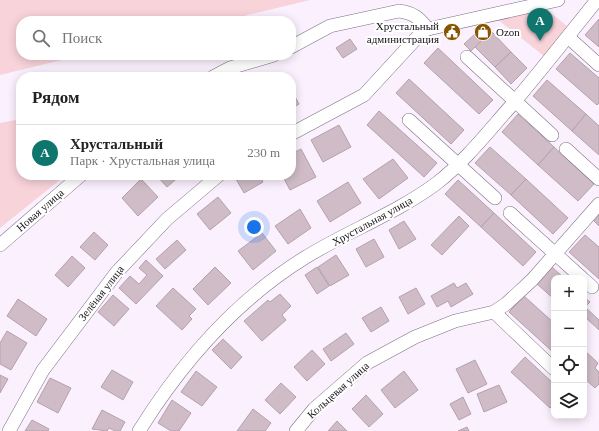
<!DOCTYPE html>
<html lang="ru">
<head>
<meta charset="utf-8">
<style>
  body { margin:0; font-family:"Times New Roman",serif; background:#f6f6f6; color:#222 }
  .controls { position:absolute; right:12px; bottom:12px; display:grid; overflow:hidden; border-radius:8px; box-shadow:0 2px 10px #0003 }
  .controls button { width:36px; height:36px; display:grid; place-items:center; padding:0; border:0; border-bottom:1px solid #e0e0e0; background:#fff; color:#222; font:20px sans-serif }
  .you { position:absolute; left:254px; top:227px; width:14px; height:14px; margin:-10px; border:3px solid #fff; border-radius:50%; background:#1a73e8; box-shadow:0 0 0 6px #1a73e833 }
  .badge { display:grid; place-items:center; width:26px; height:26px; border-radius:50%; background:#0f766e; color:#fff; font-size:13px; font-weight:700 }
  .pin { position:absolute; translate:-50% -33px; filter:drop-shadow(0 1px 2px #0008) }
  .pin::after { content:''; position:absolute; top:21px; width:14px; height:12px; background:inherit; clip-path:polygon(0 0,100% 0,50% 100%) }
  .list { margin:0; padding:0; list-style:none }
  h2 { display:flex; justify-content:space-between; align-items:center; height:52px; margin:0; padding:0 16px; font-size:17px }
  h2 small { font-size:13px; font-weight:400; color:#767676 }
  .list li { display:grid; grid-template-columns:26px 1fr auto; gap:12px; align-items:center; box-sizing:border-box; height:56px; padding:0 16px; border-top:1px solid #e0e0e0 }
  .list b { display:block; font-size:15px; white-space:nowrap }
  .list p { margin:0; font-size:13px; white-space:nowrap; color:#767676 }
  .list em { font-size:13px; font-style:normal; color:#767676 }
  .icon { flex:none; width:22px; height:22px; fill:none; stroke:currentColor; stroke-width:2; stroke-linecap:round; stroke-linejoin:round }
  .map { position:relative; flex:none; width:599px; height:431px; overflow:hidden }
  .search { position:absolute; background:#fff; box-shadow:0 2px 10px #0003; left:16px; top:16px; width:280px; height:44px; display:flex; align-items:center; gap:10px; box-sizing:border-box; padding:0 14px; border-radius:16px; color:#767676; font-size:15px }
  .panel { position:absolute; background:#fff; box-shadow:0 2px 10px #0003; left:16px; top:72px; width:280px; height:108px; border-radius:16px }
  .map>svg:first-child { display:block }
  .green { fill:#f8d3da }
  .building { fill:#cfbcc7; stroke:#b4a1ac }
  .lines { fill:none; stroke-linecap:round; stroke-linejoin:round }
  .minor-casing { stroke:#7c707f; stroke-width:14 }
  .minor { stroke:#fff; stroke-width:13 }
  .labels { text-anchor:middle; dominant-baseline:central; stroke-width:4; stroke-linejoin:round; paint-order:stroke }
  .poi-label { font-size:11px; fill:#171218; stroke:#fff; text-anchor:end }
  .street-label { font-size:11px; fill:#171218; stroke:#fff }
</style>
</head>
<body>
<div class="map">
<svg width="599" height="431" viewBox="0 0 599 431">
  <rect width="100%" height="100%" fill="#fbf1fe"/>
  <g class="green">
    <path d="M0,0H310L223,21H21V55H82L0,75Z"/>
    <path d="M546,9L567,26L544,56L497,19Z"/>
    <path d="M21,119V175H66L0,228V123Z"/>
  </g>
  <g class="building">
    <path d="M599,19V47L585,35Z"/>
    <path d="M487,28L491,31L471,51L464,44L476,33Z"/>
    <path d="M491,31L511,52L495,67L475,47Z"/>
    <path d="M350,39L357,49L343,58L336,48Z"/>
    <path d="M438,48L493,100L479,114L424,63Z"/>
    <path d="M511,52L527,68L511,84L495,67Z"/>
    <path d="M570,53L599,78V103L597,105L556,69Z"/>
    <path d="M409,79L464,130L451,144L396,93Z"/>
    <path d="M547,80L586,114L572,131L533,96Z"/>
    <path d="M293,93L299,104L291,109V94Z"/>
    <path d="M379,111L437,163L424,177L367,125Z"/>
    <path d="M518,114L554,147L538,165L502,132Z"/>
    <path d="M586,114L599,126V155L572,131Z"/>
    <path d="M339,125L351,147L323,162L311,140Z"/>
    <path d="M490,147L526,179L511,195L475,163Z"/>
    <path d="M554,147L594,184L578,201L538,165Z"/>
    <path d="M301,149L316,177L290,190L282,175H291V154Z"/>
    <path d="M393,159L408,178L379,199L363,179Z"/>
    <path d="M156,175H181L167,187Z"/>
    <path d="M242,175H259L263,182L244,193L236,179Z"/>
    <path d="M141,179L158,197L138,216L122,198Z"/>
    <path d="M526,179L568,218L553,234L511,195Z"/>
    <path d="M458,180L494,213L481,227L445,194Z"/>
    <path d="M348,182L361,203L330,222L317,201Z"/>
    <path d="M218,197L231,213L210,230L197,214Z"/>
    <path d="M300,209L311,228L288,244L275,226Z"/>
    <path d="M494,213L536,252L523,266L481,227Z"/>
    <path d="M599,215V226L594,221Z"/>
    <path d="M459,216L469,226L442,255L431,245Z"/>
    <path d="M404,221L416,239L399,249L389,230Z"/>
    <path d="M94,232L108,245L95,260L80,247Z"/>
    <path d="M262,233L276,251L253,270L238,251Z"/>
    <path d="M585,235L599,247V279L569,252Z"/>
    <path d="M374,239L384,257L366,267L356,249Z"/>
    <path d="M177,240L186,250L165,269L156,259Z"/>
    <path d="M336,255L349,275L330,286L318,267Z"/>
    <path d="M72,256L85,268L68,287L55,275Z"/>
    <path d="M146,260L163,276L136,304L119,288L130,276L139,284L147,275L139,268Z"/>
    <path d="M215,267L231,283L208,305L193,289Z"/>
    <path d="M317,267L329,286L317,294L305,275Z"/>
    <path d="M552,267L564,278H554V299L537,284Z"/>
    <path d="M454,283L457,288L466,283L473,294L451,307L448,301L437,307L431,296Z"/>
    <path d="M173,288L196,309L189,316L192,319L182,330L156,306Z"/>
    <path d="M416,288L425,304L408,314L399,297Z"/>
    <path d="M280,294L291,306L282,315L286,320L262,341L244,321L268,300L270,302Z"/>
    <path d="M113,295L129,309L114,326L98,312Z"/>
    <path d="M524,296L554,323V353L509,312Z"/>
    <path d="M584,297L590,302L585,307L599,320V330L584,316Z"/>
    <path d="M18,299L47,319L36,336L7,316Z"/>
    <path d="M381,307L389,321L371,332L362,318Z"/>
    <path d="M7,331L27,343L11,370L0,364V343Z"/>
    <path d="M346,333L354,344L331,361L323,349Z"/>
    <path d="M223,339L242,357L231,369L212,350Z"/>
    <path d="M312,350L325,364L307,381L294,367Z"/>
    <path d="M584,350L598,363L595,368L599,372V384L595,388L585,379L584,380Z"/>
    <path d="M525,357L554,384V404L550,408L511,372Z"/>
    <path d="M475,360L487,384L468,393L456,369Z"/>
    <path d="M112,370L133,382L123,400L101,387Z"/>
    <path d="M196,371L217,387L202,406L181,392Z"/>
    <path d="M404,371L418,390L395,408L381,390Z"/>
    <path d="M0,375L8,379L0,393Z"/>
    <path d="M50,378L71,388L58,413L37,402Z"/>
    <path d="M281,383L296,397L280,414L265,400Z"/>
    <path d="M499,385L507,402L484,412L477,394Z"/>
    <path d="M366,395L383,414L369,427L352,409Z"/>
    <path d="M463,397L471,414L459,420L450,404Z"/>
    <path d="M172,400L191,413L179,431H171L158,423Z"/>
    <path d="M253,409L271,423L265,431H237Z"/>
    <path d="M102,410L125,422L120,431H115L109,428L107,431L92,429Z"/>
    <path d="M32,420L49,429L48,431H25Z"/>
    <path d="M337,421L347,431H328Z"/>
    <path d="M467,427L469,431H458Z"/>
  </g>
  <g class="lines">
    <defs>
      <g id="minor">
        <path d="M568,37L599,65"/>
        <path d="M291,47L330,26L399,11C414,13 419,18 428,29"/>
        <path d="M467,57L552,135"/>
        <path d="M213,77L230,68L274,55"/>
        <path d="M409,120L495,198"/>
        <path d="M291,134L364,95L423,31L428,29L558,0"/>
        <path d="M566,149L599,179"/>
        <path d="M510,213L582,278"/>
        <path d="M0,245L81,175"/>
        <path d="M584,280L592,287"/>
        <path d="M494,312L554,369"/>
        <path d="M9,431L43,370L117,272L167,219L219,175"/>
        <path d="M139,431C182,362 236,300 306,257C348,231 397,213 437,183C464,162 487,133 510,107C540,72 568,36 597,0"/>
        <path d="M296,431L314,409L367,363L415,337L455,321L494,312L506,304L532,280L599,204"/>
      </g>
    </defs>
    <use href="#minor" class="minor-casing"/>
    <use href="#minor" class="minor"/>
  </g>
  <defs>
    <symbol id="civic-disc" viewBox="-11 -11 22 22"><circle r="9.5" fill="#885400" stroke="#fff"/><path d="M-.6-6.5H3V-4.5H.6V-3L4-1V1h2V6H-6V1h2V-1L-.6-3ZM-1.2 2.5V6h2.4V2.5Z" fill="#fff"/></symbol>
    <symbol id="shop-disc" viewBox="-11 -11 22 22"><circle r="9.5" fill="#885400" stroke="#fff"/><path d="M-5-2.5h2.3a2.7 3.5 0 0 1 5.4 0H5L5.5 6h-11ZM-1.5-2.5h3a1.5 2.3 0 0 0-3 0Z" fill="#fff"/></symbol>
  </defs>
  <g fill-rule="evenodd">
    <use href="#civic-disc" x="442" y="22" width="20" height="20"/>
    <use href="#shop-disc" x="473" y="22" width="20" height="20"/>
  </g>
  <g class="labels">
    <g class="poi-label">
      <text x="439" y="26">Хрустальный<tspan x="439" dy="13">администрация</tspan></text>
      <text x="496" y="32" text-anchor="start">Ozon</text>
    </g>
    <g class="street-label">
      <text transform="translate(40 210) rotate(-41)">Новая улица</text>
      <text transform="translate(372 221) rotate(-29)">Хрустальная улица</text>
      <text transform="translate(101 293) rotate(-52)">Зелёная улица</text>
      <text transform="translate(338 390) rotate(-42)">Кольцевая улица</text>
    </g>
  </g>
</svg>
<div class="controls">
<button>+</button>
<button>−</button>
<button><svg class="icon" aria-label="locate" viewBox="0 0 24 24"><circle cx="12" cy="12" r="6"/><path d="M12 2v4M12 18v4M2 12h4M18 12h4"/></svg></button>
<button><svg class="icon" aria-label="layers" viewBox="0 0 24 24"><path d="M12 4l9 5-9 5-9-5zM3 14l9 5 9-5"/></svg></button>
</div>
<div class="you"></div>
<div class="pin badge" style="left:540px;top:41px">A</div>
<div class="search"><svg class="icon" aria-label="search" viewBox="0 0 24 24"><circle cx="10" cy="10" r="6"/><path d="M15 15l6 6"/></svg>Поиск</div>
<section class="panel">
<h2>Рядом<small></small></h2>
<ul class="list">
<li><span class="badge">A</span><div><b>Хрустальный</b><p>Парк · Хрустальная улица</p></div><em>230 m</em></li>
</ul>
</section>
</div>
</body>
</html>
